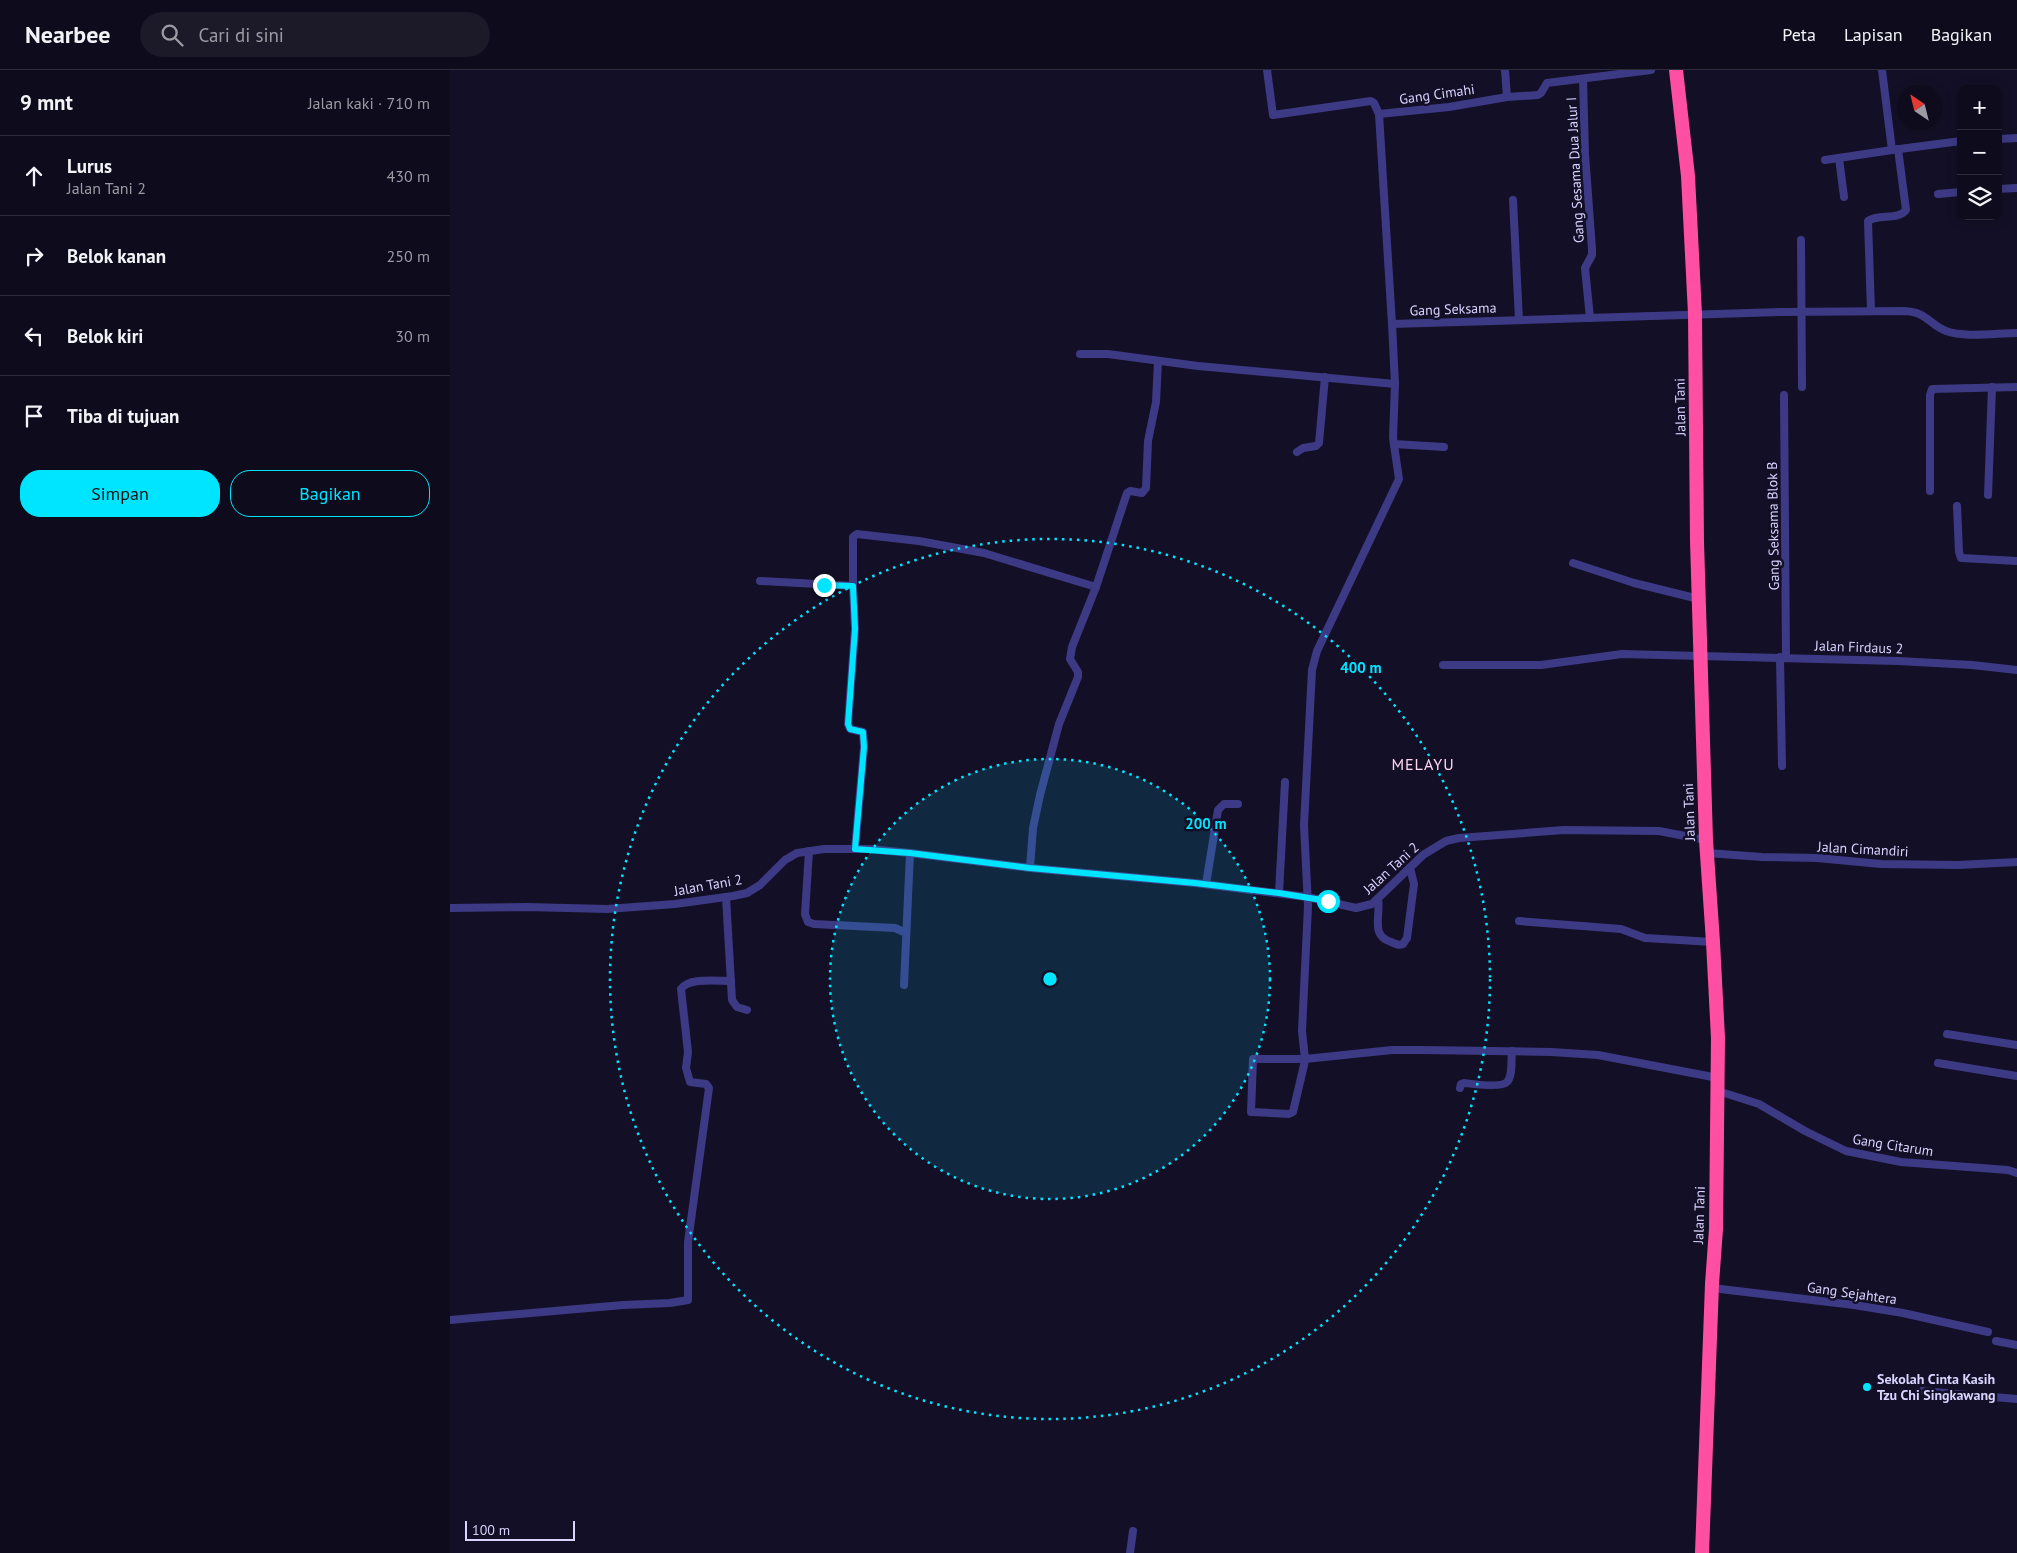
<!DOCTYPE html>
<html lang="id">
<head>
<meta charset="utf-8">
<style>
  body { margin:0; font-family:"PT Sans",sans-serif; background:#1c1929; color:#f1f3f6 }
  .controls { position:absolute; right:15px; top:15px; display:grid; overflow:hidden; border-radius:10px; box-shadow:0 2px 12px #0003 }
  .controls button { width:45px; height:45px; display:grid; place-items:center; padding:0; border:0; border-bottom:1px solid #2e2b3b; background:#0e0b1c; color:#f1f3f6; font:25px sans-serif }
  .compass { position:absolute; left:1447px; top:15px; width:45px; height:45px; border-radius:50%; background:#0e0b1c; box-shadow:0 2px 12px #0003; rotate:325deg }
  .scale { position:absolute; left:15px; bottom:12px; width:110px; box-sizing:border-box; padding-left:5px; border:2px solid #d9d4ff; border-top:0; font-size:14px; line-height:18px; white-space:nowrap; color:#d9d4ff; -webkit-text-stroke:4px #130f26; paint-order:stroke }
  .stop { position:absolute; width:15px; height:15px; margin:-11px; border:4px solid #00e5ff; border-radius:50%; background:#fff }
  .stop.end { background:#00e5ff; border-color:#fff; box-shadow:0 1px 5px #0008 }
  .list { margin:0; padding:0; list-style:none }
  h2 { display:flex; justify-content:space-between; align-items:center; height:65px; margin:0; padding:0 20px; font-size:21px }
  h2 small { font-size:16px; font-weight:400; color:#9b9ba3 }
  .list li { display:grid; grid-template-columns:32px 1fr auto; gap:15px; align-items:center; box-sizing:border-box; height:80px; padding:0 20px; border-top:1px solid #2e2b3b }
  .list b { display:block; font-size:19px; white-space:nowrap }
  .list p { margin:0; font-size:16px; white-space:nowrap; color:#9b9ba3 }
  .list em { font-size:16px; font-style:normal; color:#9b9ba3 }
  .actions { display:flex; gap:10px; padding:15px 20px }
  .actions a { flex:1; padding:11px 0; border:1px solid #00e5ff; border-radius:20px; text-align:center; font-size:18px; color:#00e5ff }
  .actions .main { background:#00e5ff; color:#111 }
  .icon { flex:none; width:28px; height:28px; fill:none; stroke:currentColor; stroke-width:2; stroke-linecap:round; stroke-linejoin:round }
  .map { position:relative; flex:none; width:1567px; height:1483px; overflow:hidden }
  header { display:flex; align-items:center; gap:30px; box-sizing:border-box; height:70px; padding:0 25px; background:#0e0b1c; border-bottom:1px solid #2e2b3b }
  header strong { font-size:24px }
  nav { display:flex; gap:28px; margin-inline-start:auto; font-size:18px }
  .search { width:350px; height:45px; background:#1c1929; display:flex; align-items:center; gap:12px; box-sizing:border-box; padding:0 18px; border-radius:28px; color:#9b9ba3; font-size:19px }
  main { display:flex }
  aside { flex:1; background:#0e0b1c }
  .map>svg:first-child { display:block }
  .lines { fill:none; stroke-linecap:round; stroke-linejoin:round }
  .street { stroke:#3d3a85; stroke-width:8 }
  .highway { stroke:#ff4fa3; stroke-width:14 }
  .route { stroke:#00e5ff; stroke-width:6 }
  .ring { fill:none; stroke:#00e5ff; stroke-width:2.5; stroke-dasharray:2.5 5 }
  .poi-dot { fill:#00e5ff; stroke:#130f26; stroke-width:2 }
  .labels { text-anchor:middle; dominant-baseline:central; stroke-width:5; stroke-linejoin:round; paint-order:stroke }
  .street-label { font-size:14px; fill:#d9d4ff; stroke:#130f26 }
  .poi-label { font-size:14px; font-weight:bold; fill:#d9d4ff; stroke:#130f26; text-anchor:start }
  .quarter-label { font-size:16px; letter-spacing:1px; fill:#ffd6f0; stroke:#130f26 }
  .centre { fill:#00e5ff; stroke:#130f26; stroke-width:2.5 }
  .ring-label { font-size:15px; text-anchor:middle; font-weight:bold; fill:#00e5ff; stroke:#130f26; stroke-width:5; stroke-linejoin:round; paint-order:stroke }
</style>
</head>
<body>
<header>
<strong>Nearbee</strong>
<div class="search"><svg class="icon" aria-label="search" viewBox="0 0 24 24"><circle cx="10" cy="10" r="6"/><path d="M15 15l6 6"/></svg>Cari di sini</div>
<nav><a>Peta</a><a>Lapisan</a><a>Bagikan</a></nav>
</header>
<main>
<aside>
<h2>9 mnt<small>Jalan kaki · 710 m</small></h2>
<ul class="list">
<li><svg class="icon" aria-label="ahead" viewBox="0 0 24 24"><path d="M12 20V5M6 11l6-6 6 6"/></svg><div><b>Lurus</b><p>Jalan Tani 2</p></div><em>430 m</em></li>
<li><svg class="icon" aria-label="right" viewBox="0 0 24 24"><path d="M7 20v-9h11M14 6l5 5-5 5"/></svg><div><b>Belok kanan</b></div><em>250 m</em></li>
<li><svg class="icon" aria-label="left" viewBox="0 0 24 24"><path d="M17 20v-9H6M10 6l-5 5 5 5"/></svg><div><b>Belok kiri</b></div><em>30 m</em></li>
<li><svg class="icon" aria-label="arrive" viewBox="0 0 24 24"><path d="M6 21V4h12l-3 4 3 4H6"/></svg><div><b>Tiba di tujuan</b></div></li>
</ul>
<div class="actions"><a class="main">Simpan</a><a>Bagikan</a></div>
</aside>
<div class="map">
<svg width="1567" height="1483" viewBox="0 0 1567 1483">
  <rect width="100%" height="100%" fill="#130f26"/>
  <g class="lines">
    <g class="street">
      <path d="M817,0L823,45L921,31L924,33L929,44L999,37L1057,27L1088,25L1091,23L1097,13L1201,0"/>
      <path d="M1055,0L1057,27"/>
      <path d="M1432,0L1442,80L1511,71"/>
      <path d="M1133,9L1135,84L1142,179V185L1135,198L1140,248"/>
      <path d="M929,44L942,254L1332,242L1454,241C1478,242 1478,254 1496,261C1515,268 1547,263 1567,263"/>
      <path d="M1548,69L1567,68"/>
      <path d="M1389,88L1394,127"/>
      <path d="M1375,90L1442,80"/>
      <path d="M1548,119L1567,118"/>
      <path d="M1488,124L1511,122"/>
      <path d="M1063,130L1069,250"/>
      <path d="M1351,170L1352,317"/>
      <path d="M1421,241L1418,151C1429,143 1448,151 1456,140L1448,79"/>
      <path d="M942,254L945,314"/>
      <path d="M630,284H658L748,296L945,314L943,368L949,409L867,581L862,600L854,755L858,836L852,961L855,989L854,995L843,1042L839,1044L801,1042L803,989H855L942,980H972L1101,982L1148,985L1268,1008"/>
      <path d="M1334,325L1336,587"/>
      <path d="M944,374L994,377"/>
      <path d="M847,382L853,378L866,376L869,373L875,307"/>
      <path d="M1480,421V325L1482,319L1567,317"/>
      <path d="M1538,425L1542,317"/>
      <path d="M1507,436L1509,482L1511,488L1567,491"/>
      <path d="M1123,493L1184,513L1249,529"/>
      <path d="M310,511L403,516L405,559L398,654L400,659L413,662L414,677L405,779"/>
      <path d="M403,516V467L407,464L469,471L534,483L646,517"/>
      <path d="M1330,587L1332,696"/>
      <path d="M993,595H1091L1172,584L1448,591L1522,595L1567,600"/>
      <path d="M359,781L355,844L358,852L364,854L445,858L456,863"/>
      <path d="M1257,783L1312,787L1367,788L1431,794L1508,795L1567,792"/>
      <path d="M580,798L583,758L590,725L609,654L628,607V602L620,589L622,577L646,517L677,423L680,421L692,423L696,418L698,371L706,332L708,291"/>
      <path d="M756,814L768,740L774,734H788"/>
      <path d="M829,823L835,712"/>
      <path d="M276,827L282,930L287,937L297,940"/>
      <path d="M928,829C931,847 920,865 941,872C946,874 948,876 953,874L957,868L964,814L960,798"/>
      <path d="M0,838L77,837L157,839L225,834L283,826L297,823L310,815L335,790L347,783L374,779H419L460,783L580,798L745,813L857,827L906,838L922,834L973,785L996,771L1009,768L1114,760L1209,761L1256,770"/>
      <path d="M1069,851L1171,859L1195,868L1263,872"/>
      <path d="M454,915L460,783"/>
      <path d="M1497,964L1567,975"/>
      <path d="M1488,993L1567,1006"/>
      <path d="M1010,1018L1011,1014L1014,1013C1022,1014 1052,1018 1057,1012C1063,1006 1061,989 1062,981"/>
      <path d="M1268,1021L1309,1034L1355,1061L1396,1081L1451,1092L1558,1100L1567,1103"/>
      <path d="M1262,1218L1404,1235L1453,1243L1538,1262"/>
      <path d="M0,1250L173,1235L220,1233L238,1230V1172L259,1018L256,1014L240,1012L236,998L238,982L231,919C238,907 268,911 281,911"/>
      <path d="M1546,1271L1567,1275"/>
      <path d="M1472,1321L1567,1329"/>
      <path d="M680,1483L683,1461"/>
    </g>
    <path class="highway" d="M1226,0L1238,106L1245,244L1247,471L1256,770L1263,872L1268,968L1266,1159L1262,1214L1252,1483"/>
  </g>
  <g class="lines">
    <path class="route" d="M374,515L403,516L405,559L398,654L400,659L413,662L414,677L405,779L460,783L580,798L745,813L829,823L878,831"/>
  </g>
  <circle cx="600" cy="909" r="220" fill="#00e5ff" fill-opacity=".12"/>
  <g class="ring">
    <circle cx="600" cy="909" r="220"/>
    <circle cx="600" cy="909" r="440"/>
  </g>
  <circle class="poi-dot" cx="1417" cy="1317" r="5"/>
  <g class="labels">
    <g class="street-label">
      <text transform="translate(987 24) rotate(-8)">Gang Cimahi</text>
      <text transform="translate(1125 100) rotate(-93)">Gang Sesama Dua Jalur I</text>
      <text transform="translate(1003 239) rotate(-2)">Gang Seksama</text>
      <text transform="translate(1230 337) rotate(-91)">Jalan Tani</text>
      <text transform="translate(1323 456) rotate(-91)">Gang Seksama Blok B</text>
      <text transform="translate(1409 577) rotate(2)">Jalan Firdaus 2</text>
      <text transform="translate(1239 742) rotate(-92)">Jalan Tani</text>
      <text transform="translate(1413 779) rotate(3)">Jalan Cimandiri</text>
      <text transform="translate(941 798) rotate(-42)">Jalan Tani 2</text>
      <text transform="translate(258 815) rotate(-10)">Jalan Tani 2</text>
      <text transform="translate(1443 1075) rotate(9)">Gang Citarum</text>
      <text transform="translate(1249 1145) rotate(-88)">Jalan Tani</text>
      <text transform="translate(1402 1223) rotate(8)">Gang Sejahtera</text>
    </g>
    <g class="poi-label">
      <text x="1427" y="1309">Sekolah Cinta Kasih<tspan x="1427" dy="16">Tzu Chi Singkawang</tspan></text>
    </g>
    <g class="quarter-label">
      <text x="973" y="694">MELAYU</text>
    </g>
  </g>
  <circle cx="600" cy="909" r="8" class="centre"/>
  <g class="ring-label">
    <text x="911" y="603">400 m</text>
    <text x="756" y="759">200 m</text>
  </g>
</svg>
<div class="controls">
<button>+</button>
<button>−</button>
<button><svg class="icon" aria-label="layers" viewBox="0 0 24 24"><path d="M12 4l9 5-9 5-9-5zM3 14l9 5 9-5"/></svg></button>
</div>
<svg class="compass" viewBox="-18 -18 36 36"><path d="M0-13l5 13h-10z" fill="#e53935"/><path d="M0 13l5-13h-10z" fill="#9b9ba3"/></svg>
<div class="scale">100 m</div>
<div class="stop" style="left:878px;top:831px"></div>
<div class="stop end" style="left:374px;top:515px"></div>
</div>
</main>
</body>
</html>
